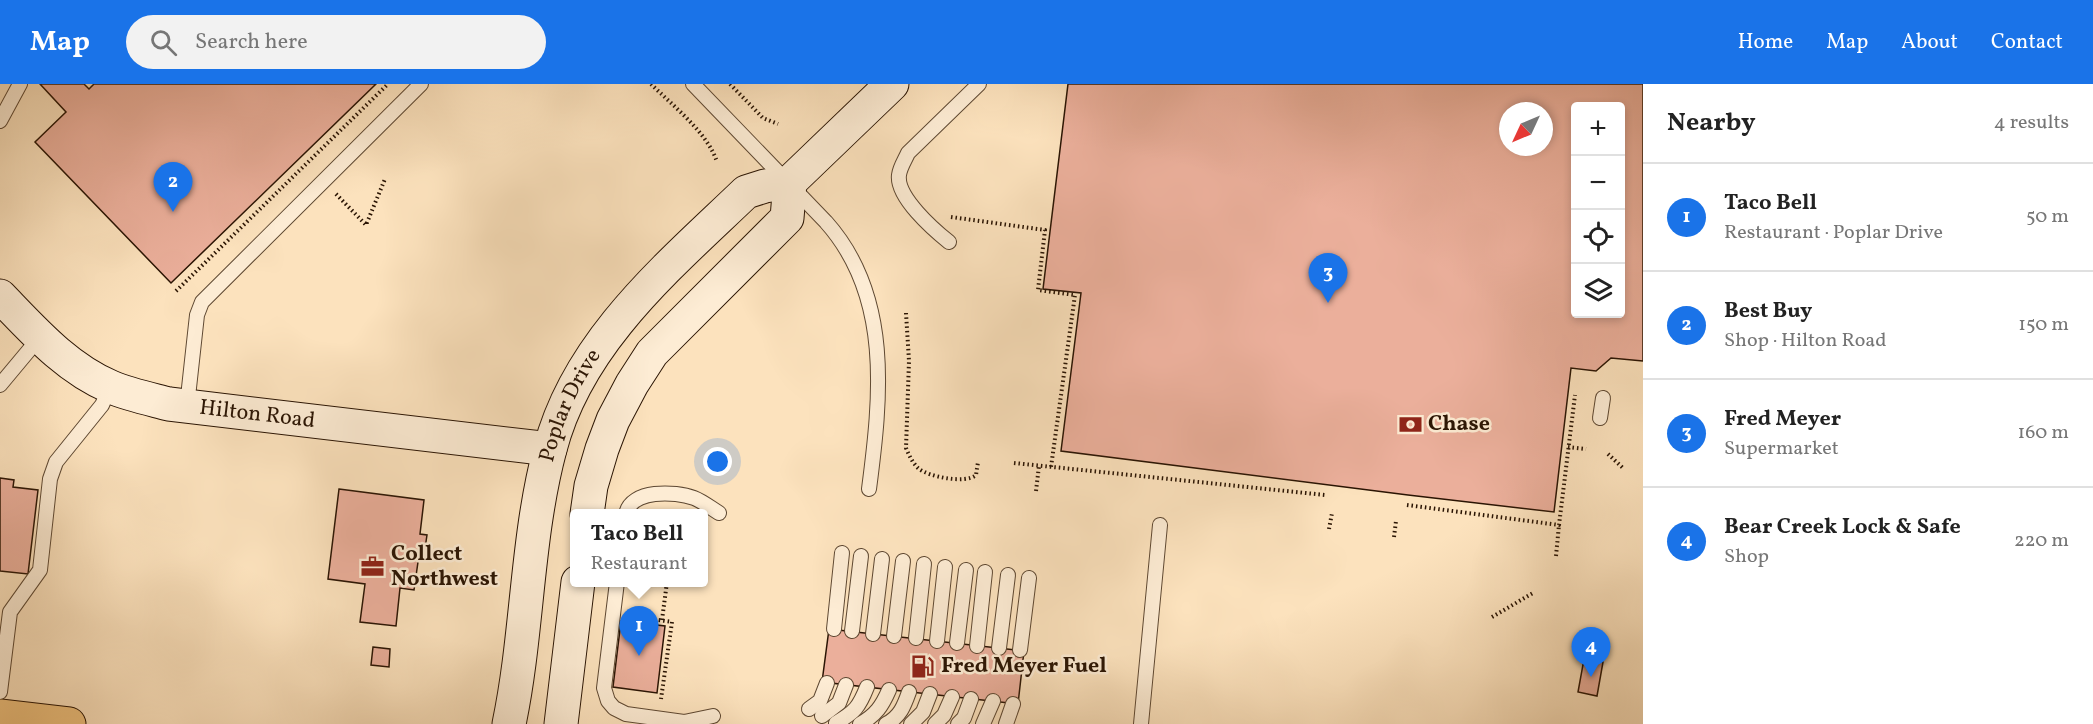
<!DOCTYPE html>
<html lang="en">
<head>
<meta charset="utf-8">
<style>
  body { margin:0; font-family:Vollkorn,serif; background:#f2f2f2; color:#222 }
  .controls { position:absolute; right:18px; top:18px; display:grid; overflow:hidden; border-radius:6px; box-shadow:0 3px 9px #0003 }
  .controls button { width:54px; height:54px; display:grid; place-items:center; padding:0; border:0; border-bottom:2px solid #e0e0e0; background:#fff; color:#222; font:30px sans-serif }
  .compass { position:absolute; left:1499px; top:18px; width:54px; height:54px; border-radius:50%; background:#fff; box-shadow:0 3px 9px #0003; rotate:226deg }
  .you { position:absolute; left:718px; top:378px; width:21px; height:21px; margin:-15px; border:4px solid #fff; border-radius:50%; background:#1a73e8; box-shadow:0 0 0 9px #1a73e833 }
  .badge { display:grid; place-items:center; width:39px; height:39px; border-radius:50%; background:#1a73e8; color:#fff; font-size:20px; font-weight:700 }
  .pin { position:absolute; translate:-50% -50px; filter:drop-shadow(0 2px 3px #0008) }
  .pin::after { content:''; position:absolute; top:32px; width:21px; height:18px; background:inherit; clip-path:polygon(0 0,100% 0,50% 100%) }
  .popup { position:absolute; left:570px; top:425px; width:138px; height:78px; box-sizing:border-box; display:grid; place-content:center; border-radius:6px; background:#fff; filter:drop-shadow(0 2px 4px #0005); font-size:20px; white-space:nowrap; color:#767676 }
  .popup b { font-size:22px; color:#222 }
  .popup::after { content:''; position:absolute; left:50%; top:100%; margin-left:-12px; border:12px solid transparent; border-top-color:#fff }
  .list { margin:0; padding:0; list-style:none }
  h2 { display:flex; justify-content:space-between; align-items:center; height:78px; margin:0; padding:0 24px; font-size:26px }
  h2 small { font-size:20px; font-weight:400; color:#767676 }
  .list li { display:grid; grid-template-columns:39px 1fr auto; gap:18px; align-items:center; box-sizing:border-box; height:108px; padding:0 24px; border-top:2px solid #e0e0e0 }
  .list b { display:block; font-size:22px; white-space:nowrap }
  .list p { margin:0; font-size:20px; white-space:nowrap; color:#767676 }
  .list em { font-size:20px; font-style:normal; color:#767676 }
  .icon { flex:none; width:33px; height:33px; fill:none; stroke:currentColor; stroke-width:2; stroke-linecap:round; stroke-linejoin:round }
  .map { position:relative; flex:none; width:1643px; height:640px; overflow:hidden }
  header { display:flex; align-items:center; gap:36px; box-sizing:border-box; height:84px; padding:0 30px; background:#1a73e8; color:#fff }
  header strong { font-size:28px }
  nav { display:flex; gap:33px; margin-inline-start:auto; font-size:21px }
  .search { width:420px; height:54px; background:#f2f2f2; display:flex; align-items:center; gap:15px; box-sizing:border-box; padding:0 21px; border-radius:33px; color:#767676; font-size:22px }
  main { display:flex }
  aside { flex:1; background:#fff }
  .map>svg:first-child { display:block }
  .building { fill:#ebaf9b; stroke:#2a1403; stroke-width:1.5; fill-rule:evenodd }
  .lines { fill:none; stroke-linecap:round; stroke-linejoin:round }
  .lane-casing { stroke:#5e4832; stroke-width:16 }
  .secondary-casing { stroke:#2a1403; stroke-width:35 }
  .highway-casing { stroke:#2a1403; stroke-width:35 }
  .path { stroke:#2a1403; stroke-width:4; stroke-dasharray:1.5 3; stroke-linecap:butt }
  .lane { stroke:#fdecd4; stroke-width:14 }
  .secondary { stroke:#fdecd4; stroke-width:33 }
  .highway { stroke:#eec17e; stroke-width:33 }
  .labels { text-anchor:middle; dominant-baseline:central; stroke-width:5; stroke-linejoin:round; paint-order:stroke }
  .street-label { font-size:22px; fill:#2a1403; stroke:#fdecd4 }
  .poi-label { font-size:22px; font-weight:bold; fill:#2a1403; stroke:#fdecd4; text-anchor:start }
</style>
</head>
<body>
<header>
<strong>Map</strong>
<div class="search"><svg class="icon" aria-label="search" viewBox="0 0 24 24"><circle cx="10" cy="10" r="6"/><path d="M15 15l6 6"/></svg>Search here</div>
<nav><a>Home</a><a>Map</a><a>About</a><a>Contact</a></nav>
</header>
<main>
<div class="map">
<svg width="1643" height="640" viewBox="0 0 1643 640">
  <rect width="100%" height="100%" fill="#fce2bd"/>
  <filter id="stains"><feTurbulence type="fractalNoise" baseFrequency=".00333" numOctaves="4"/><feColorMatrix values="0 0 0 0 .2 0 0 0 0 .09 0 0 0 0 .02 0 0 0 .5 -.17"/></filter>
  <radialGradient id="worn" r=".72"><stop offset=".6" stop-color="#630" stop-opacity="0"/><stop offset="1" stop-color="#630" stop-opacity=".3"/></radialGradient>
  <g class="building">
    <path d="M40,0H84L89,5L94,0H376L171,199L35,58L66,28Z"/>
    <path d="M1068,0H1643V277L1611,274L1596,287L1571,284L1554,428L1408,411L1061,367L1081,209L1043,205ZM1576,22H1620V230H1576ZM1508,27H1544V63H1508Z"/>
    <path d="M0,394L14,396L13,403L38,406L28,490L0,487Z"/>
    <path d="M339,405L424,416L420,450L427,451L424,471H419L414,506L400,504L396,542L360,538L365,500L328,495Z"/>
    <path d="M621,537L665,542L657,609L613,603Z"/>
    <path d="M829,545L1024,567L1018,620L822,598Z"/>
    <path d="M373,563L390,565L389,583L371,581Z"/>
    <path d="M1584,575L1603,578L1597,612L1578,608Z"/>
  </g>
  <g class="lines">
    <defs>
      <g id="lane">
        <path d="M693,0L826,138C892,212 881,313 869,405"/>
        <path d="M0,37L20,0"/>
        <path d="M949,158C934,146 896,113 899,91C900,83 905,76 908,69L979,0"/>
        <path d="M0,301L40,253"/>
        <path d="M187,322L197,231L202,218L421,0"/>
        <path d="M1600,334L1603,314"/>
        <path d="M626,430C631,405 675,407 694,414C702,417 711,424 719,429"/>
        <path d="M617,498L604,604L608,617L614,624L626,630L684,638L713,632"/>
        <path d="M834,545L842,469"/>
        <path d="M852,547L861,472"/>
        <path d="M873,550L882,475"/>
        <path d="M894,552L903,477"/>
        <path d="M916,554L924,480"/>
        <path d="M937,557L945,483"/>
        <path d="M957,559L966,486"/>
        <path d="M977,562L985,488"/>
        <path d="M999,564L1008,491"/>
        <path d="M1020,566L1029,494"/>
        <path d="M0,608L10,528L40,486L50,395L56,378L102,321L110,303"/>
        <path d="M809,625L820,617L827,599"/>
        <path d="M822,632L839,619L846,601"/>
        <path d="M836,639C855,628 859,623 867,603"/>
        <path d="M860,640C876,631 882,622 889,606"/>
        <path d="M886,640C900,633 904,622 909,608"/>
        <path d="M911,640L923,628L930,610"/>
        <path d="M935,640L944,631L952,613"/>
        <path d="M958,640L964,634L971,615"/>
        <path d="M983,640L993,617"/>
        <path d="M1006,640L1013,620"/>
        <path d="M1141,640L1160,441"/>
      </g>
      <g id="secondary">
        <path id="s1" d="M0,212C33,246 66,284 111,303C130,311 150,315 169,320L550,365"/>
        <path d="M587,430L591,402L602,365L613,336L632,300L652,269L787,134L790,98"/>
        <path id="s2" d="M509,640C528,549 526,455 550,365C578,257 669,182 746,108L765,102L790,98L892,0"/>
        <path d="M561,640L578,498"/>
      </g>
      <path id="highway" d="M0,632L69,640"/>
    </defs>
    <use href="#lane" class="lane-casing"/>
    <use href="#secondary" class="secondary-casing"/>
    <use href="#highway" class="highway-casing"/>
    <g class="path">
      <path d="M651,0C672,21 708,49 717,78"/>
      <path d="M730,0L763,34L778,40"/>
      <path d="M336,110L366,141L385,95"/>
      <path d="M951,133L1045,146L1038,206L1075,211L1051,383"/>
      <path d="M176,207L388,0"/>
      <path d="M906,229L909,277L906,364C909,371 912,378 918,384C928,393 966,400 976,391L978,378"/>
      <path d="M1568,363L1586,365"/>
      <path d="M1608,370L1624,385"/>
      <path d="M1014,379L1325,411"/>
      <path d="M1036,407L1039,382"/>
      <path d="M1407,421L1559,441L1575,311"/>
      <path d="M1329,445L1332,429"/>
      <path d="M1394,453L1396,437"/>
      <path d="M1556,472L1559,441"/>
      <path d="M632,532L672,538L661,615"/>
      <path d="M1492,533L1533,509"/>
      <path d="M662,536L667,498"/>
    </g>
    <use href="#lane" class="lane"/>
    <use href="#secondary" class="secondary"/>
    <use href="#highway" class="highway"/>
  </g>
  <defs>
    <symbol id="bank-bare" viewBox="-9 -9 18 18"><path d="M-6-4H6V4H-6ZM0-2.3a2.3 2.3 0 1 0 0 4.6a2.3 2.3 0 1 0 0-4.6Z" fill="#8f2418" stroke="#fdecd4" stroke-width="2.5" paint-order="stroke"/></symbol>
    <symbol id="office-bare" viewBox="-9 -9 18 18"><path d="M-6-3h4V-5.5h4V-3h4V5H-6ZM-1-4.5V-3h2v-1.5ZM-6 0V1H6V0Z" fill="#8f2418" stroke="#fdecd4" stroke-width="2.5" paint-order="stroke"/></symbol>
    <symbol id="fuel-bare" viewBox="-9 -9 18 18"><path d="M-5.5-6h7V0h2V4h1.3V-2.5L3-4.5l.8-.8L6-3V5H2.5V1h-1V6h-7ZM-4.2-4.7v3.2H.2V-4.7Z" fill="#8f2418" stroke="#fdecd4" stroke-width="2.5" paint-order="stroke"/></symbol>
  </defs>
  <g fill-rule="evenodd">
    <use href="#bank-bare" x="1394" y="324" width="33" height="33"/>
    <use href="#office-bare" x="356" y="466" width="33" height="33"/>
    <use href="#fuel-bare" x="906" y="566" width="33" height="33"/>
  </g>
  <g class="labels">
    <g class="street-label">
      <text stroke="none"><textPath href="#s2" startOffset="326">Poplar Drive</textPath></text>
      <text stroke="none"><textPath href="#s1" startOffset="294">Hilton Road</textPath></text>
    </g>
    <g class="poi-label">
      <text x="1428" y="340">Chase</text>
      <text x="391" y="470">Collect<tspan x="391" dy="25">Northwest</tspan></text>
      <text x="941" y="582">Fred Meyer Fuel</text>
    </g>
  </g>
  <rect width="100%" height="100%" filter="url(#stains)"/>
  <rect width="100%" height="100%" fill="url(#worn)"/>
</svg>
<div class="controls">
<button>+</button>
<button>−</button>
<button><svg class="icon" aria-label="locate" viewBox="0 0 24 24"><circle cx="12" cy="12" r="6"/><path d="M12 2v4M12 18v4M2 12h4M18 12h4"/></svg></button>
<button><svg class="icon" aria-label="layers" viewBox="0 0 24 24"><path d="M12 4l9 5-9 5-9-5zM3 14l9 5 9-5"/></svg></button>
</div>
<svg class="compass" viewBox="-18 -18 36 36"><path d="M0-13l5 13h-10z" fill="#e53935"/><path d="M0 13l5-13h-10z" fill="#767676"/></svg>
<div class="you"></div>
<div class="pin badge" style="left:639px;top:572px">1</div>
<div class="popup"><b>Taco Bell</b>Restaurant</div>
<div class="pin badge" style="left:173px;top:128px">2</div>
<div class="pin badge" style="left:1328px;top:219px">3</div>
<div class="pin badge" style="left:1591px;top:593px">4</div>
</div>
<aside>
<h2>Nearby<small>4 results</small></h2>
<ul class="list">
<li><span class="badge">1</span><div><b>Taco Bell</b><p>Restaurant · Poplar Drive</p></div><em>50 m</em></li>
<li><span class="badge">2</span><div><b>Best Buy</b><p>Shop · Hilton Road</p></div><em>150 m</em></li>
<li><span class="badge">3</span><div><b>Fred Meyer</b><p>Supermarket</p></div><em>160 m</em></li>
<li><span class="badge">4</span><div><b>Bear Creek Lock &amp; Safe</b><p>Shop</p></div><em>220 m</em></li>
</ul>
</aside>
</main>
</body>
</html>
